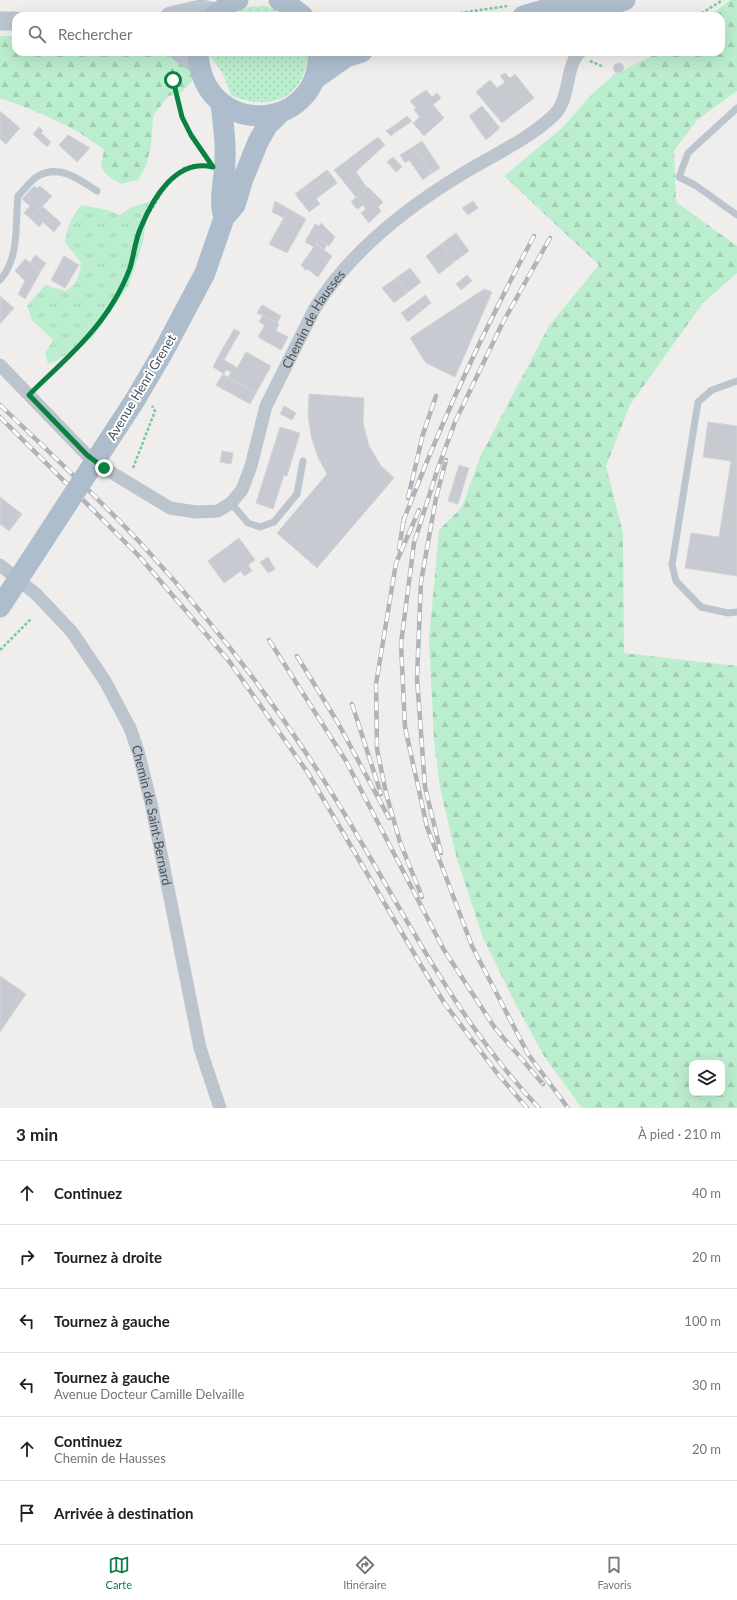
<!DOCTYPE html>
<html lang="fr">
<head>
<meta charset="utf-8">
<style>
  body { margin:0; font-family:Lato,sans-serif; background:#f6f6f6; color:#202124 }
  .controls { position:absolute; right:12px; bottom:12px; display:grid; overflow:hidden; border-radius:8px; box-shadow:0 4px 16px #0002 }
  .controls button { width:36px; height:36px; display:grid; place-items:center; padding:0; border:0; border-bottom:1px solid #e0e0e0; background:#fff; color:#202124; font:20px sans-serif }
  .stop { position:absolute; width:12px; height:12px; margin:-9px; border:3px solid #0b8043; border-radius:50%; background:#fff }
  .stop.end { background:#0b8043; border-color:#fff; box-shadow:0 1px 4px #0008 }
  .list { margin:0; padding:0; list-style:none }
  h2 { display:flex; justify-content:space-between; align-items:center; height:52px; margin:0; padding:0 16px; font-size:17px }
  h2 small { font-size:13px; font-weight:400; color:#757577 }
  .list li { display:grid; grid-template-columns:26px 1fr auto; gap:12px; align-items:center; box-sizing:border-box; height:64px; padding:0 16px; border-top:1px solid #e0e0e0 }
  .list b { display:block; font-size:15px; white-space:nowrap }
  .list p { margin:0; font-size:13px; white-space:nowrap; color:#757577 }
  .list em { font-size:13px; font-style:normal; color:#757577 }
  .icon { flex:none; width:22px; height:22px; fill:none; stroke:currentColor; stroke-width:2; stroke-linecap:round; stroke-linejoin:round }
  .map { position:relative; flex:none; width:737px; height:1108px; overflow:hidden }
  .search { position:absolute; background:#fff; box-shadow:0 4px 16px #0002; left:12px; right:12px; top:12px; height:44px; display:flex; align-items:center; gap:10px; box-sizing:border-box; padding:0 14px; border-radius:12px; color:#757577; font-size:15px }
  .sheet { height:436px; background:#fff }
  nav { display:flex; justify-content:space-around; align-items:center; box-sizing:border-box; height:56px; border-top:1px solid #e0e0e0; background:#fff; font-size:11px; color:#757577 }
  nav a { display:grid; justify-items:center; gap:2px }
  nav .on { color:#0b8043 }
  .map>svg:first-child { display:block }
  .grass { fill:url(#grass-dots) }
  .forest { fill:url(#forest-firs); fill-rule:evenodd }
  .park { fill:url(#park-tufts) }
  .building { fill:#c7cad0; stroke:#d1d4d9 }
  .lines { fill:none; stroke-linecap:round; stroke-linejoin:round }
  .path { stroke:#74cb9f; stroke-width:2.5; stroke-dasharray:3 2; stroke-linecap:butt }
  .lane { stroke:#bcc5cd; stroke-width:7 }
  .street { stroke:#bcc5cd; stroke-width:13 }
  .secondary { stroke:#bbc6d1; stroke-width:19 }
  .primary { stroke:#adbdcc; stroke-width:21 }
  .rail-casing { stroke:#b0b3b8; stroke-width:4.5 }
  .rail { stroke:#fff; stroke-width:3; stroke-dasharray:9; stroke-linecap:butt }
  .primary-bridge { stroke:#adbdcc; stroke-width:21 }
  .route { stroke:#0b8043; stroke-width:5 }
  .labels { text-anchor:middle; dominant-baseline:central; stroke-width:4; stroke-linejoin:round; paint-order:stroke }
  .street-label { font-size:13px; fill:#46515b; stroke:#fff }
</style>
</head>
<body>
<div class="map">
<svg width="737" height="1108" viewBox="0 0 737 1108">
  <defs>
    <pattern id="grass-dots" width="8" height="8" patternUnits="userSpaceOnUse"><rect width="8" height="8" fill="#bbeece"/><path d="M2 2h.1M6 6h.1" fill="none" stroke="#a2ceb3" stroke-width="1.8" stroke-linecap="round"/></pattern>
    <pattern id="forest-firs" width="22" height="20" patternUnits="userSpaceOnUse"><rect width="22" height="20" fill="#bbeece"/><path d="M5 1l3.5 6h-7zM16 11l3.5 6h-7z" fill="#a2ceb3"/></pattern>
    <pattern id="park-tufts" width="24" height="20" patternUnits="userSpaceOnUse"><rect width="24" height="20" fill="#bbeece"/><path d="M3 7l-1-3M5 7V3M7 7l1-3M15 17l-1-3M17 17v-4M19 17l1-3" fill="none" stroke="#a2ceb3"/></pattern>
  </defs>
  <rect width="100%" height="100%" fill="#f0eded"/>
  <g class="grass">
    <path d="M264,6L280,10L288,16H229L248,7Z"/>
    <path d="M210,52H307C308,97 269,113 231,95C226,80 221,67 209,56Z"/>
  </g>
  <g class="forest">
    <path d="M730,0H737V91L697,120L674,151L676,202L737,246V273L703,303L630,405L606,466L623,533L624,653L737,666V1108H582L544,1056L515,1003L483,938L457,859L440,788L434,740L429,639L439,530L462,507L480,457L549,326L599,265L504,176L562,128L592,94L615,74L660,52H721V16H710ZM692,1063H722V1093H692Z"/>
    <path d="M0,36H16V52H163L190,70L193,80L181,93L168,96L153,116L151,146L146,166L138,180L121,184L107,175L101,167L104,150C75,126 36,111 0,98Z"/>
  </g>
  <path class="park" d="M149,202L143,242L129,285L93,337L56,361L48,364L45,353L53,340L32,320L27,306L45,285L66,291C77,284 79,276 81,263L65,242C67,228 72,216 81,205L108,210L119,215L132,207Z"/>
  <g class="building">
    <path d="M621,63L624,67L622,72L616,73L613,69L615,64Z"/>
    <path d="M505,73L510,78L515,74L534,98L502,123L476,92L490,80L497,88L505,82L500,76Z"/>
    <path d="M426,90L432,97L437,93L441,98L433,105L444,118L424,136L413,123L420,117L414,110L416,108L410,101Z"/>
    <path d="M482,106L500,128L486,140L469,116Z"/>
    <path d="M0,111L20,128L6,144L0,139Z"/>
    <path d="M407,116L412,121L396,132L392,127Z"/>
    <path d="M39,127L43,131L41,133L51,142L47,147L33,134Z"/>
    <path d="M392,127L396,132L391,136L386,131Z"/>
    <path d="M68,135L90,148L77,162L59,145Z"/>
    <path d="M378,137L385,145L362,166L354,155Z"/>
    <path d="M422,141L440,168L432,173L413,147Z"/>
    <path d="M413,147L432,173L423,180L409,160L405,163L400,155Z"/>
    <path d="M354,155L362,166L356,172L367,188L356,197L334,170Z"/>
    <path d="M393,157L402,167L396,172L387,162Z"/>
    <path d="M327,170L330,173L306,192L303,188Z"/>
    <path d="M330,173L337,183L316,199L320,204L309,212L295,194L303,188L306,192Z"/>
    <path d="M34,186L37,188L40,186L52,196L31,219L24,213L30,206L22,199Z"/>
    <path d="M368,187L383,202L378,207L381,211L369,223L361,213L366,209L363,205L357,209L351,202Z"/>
    <path d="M275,201L289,209L284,218L272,212Z"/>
    <path d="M473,201L478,208L468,215L462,208Z"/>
    <path d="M42,206L61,223L54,232L43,222L39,227L31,219Z"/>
    <path d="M289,209L306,219L287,253L269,244Z"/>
    <path d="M321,223L335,237L329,246L319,239L314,247L305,242L315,224L319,226Z"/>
    <path d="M456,233L469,251L454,262L441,244Z"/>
    <path d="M319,239L327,245L324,250L316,244Z"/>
    <path d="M316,244L332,256L318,277L307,269L306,271L301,265Z"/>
    <path d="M441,244L454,262L439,274L426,256Z"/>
    <path d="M35,255L46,263L41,271L30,263Z"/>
    <path d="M64,256L79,265L65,288L51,280Z"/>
    <path d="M25,259L41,271L25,299L18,294L25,281L15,271Z"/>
    <path d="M410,268L421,282L407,293L396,278Z"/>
    <path d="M467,275L472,281L461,290L456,284Z"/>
    <path d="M396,278L407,293L394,303L382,288Z"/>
    <path d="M484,289L492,292L455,377L426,363L410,338Z"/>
    <path d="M425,295L431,303L421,311L415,303Z"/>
    <path d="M0,296L14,308L0,324Z"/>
    <path d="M415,303L421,311L408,322L401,313Z"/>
    <path d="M262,305L281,316L277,323L257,313Z"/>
    <path d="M263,315L279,324L276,331L288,337L281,350L258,337L265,325L259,322Z"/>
    <path d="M234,329L240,332L224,360L218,357Z"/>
    <path d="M246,352L271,366L256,393L228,377L235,366L237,368Z"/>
    <path d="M218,357L235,366L231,372L226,370L224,374L213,367Z"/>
    <path d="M223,374L228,377L221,388L216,385Z"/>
    <path d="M228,377L256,393L250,404L221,388Z"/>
    <path d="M309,394L364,398L363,423L369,446L381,466L394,478L317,568L277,533L327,474L318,457L311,436L308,415Z"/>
    <path d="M284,406L296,413L292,420L280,414Z"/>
    <path d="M708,422L737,426V576L685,568L691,533L719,537L731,461L703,457Z"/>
    <path d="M280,427L300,433L287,476L284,475L273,509L256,503Z"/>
    <path d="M222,451L233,453L231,464L220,462Z"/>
    <path d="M459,465L469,468L458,504L448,501Z"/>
    <path d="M0,497L22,514L9,531L0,524Z"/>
    <path d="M239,538L255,560L248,565L252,571L244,576L241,571L224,583L208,561Z"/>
    <path d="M268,557L275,569L268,573L260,562Z"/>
    <path d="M0,976L26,994L0,1032Z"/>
  </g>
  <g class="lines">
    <g class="path">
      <path d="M420,16L453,14L507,6"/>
      <path d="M697,16L723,0"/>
      <path d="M590,61L604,67"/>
      <path d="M172,69L182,117L191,135L206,156"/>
      <path d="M38,385L73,351L100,322L114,302L129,269L140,228L164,189L184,168L191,166H206"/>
      <path d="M133,468L155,411L152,406"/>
      <path d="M0,650L31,619"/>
    </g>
    <g class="lane">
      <path d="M737,108L688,153L679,177L695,185L737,215"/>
      <path d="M0,280C20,258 15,223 18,196C24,190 31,180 38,176C59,164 79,179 97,191"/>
      <path d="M737,381L712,390L698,402L672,565L676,581L701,607L728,613L737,612"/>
      <path d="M231,503L248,523L260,527L274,522L297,494L303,461"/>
    </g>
    <g class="street">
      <path id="s1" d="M0,365L87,455L104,468L170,508L196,512L218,511L231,503L242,490L251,466L266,406L315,308C350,252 406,208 462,174C493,155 528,140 554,115C571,99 565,65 580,52"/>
      <path id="s2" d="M0,565L36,594L72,632L105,681L130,728L138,751L151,803L200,1048L220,1108"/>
    </g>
    <g class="secondary">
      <path d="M170,16L201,9L217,12"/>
      <path d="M0,21H16"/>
      <path d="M179,52L199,66"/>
    </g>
    <g class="primary">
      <path d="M279,0L286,3L303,16"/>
      <path d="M214,16L232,2L238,0"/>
      <path d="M523,16L578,0"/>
      <path d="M575,16L625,0"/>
      <path d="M198,52C202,141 322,133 318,52"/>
      <path d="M315,79L346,57L362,52"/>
      <path d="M221,104C223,122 226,141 225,159C225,180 218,198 224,218"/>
      <path d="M135,400L162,354L205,273L224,218L235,205L243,179L258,142L267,126L280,113"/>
    </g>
    <defs>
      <g id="rail">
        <path d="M550,238L502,324L455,422L438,468L414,543L401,644L405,727L427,827L472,946L528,1054L568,1108"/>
        <path d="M0,405C49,452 100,499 146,549C208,617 264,688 314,765C389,879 443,1007 539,1108"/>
        <path d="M0,417L138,555L229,661L308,773L422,967L445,1004L497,1073L527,1108"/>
        <path d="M408,498L423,434L436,396"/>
        <path d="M419,510L396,563L376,684L377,749L386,793L400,842L422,897"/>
        <path d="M403,522C440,424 484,329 534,236"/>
        <path d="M399,549L404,518"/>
        <path d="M269,640L346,761L444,950L495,1028L543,1084"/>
        <path d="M297,656L338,723L389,818"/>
        <path d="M352,704L381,794"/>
        <path d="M441,853L425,787L417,678L421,582L436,498L446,460"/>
      </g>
    </defs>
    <use href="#rail" class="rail-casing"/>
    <use href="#rail" class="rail"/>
    <path class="primary-bridge" d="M0,607L135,400"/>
  </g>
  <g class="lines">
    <path class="route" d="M104,468L87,455L29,395C58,366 93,337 114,301C120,291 126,279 130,268C134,255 135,240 141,227C153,198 176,158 213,167L191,135L182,117L173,80"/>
  </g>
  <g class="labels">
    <g class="street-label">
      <text stroke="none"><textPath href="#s1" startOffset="491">Chemin de Hausses</textPath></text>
      <text transform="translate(141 387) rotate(-59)">Avenue Henri Grenet</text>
      <text stroke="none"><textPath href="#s2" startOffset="301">Chemin de Saint-Bernard</textPath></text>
    </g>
  </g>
</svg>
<div class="controls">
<button><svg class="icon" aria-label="layers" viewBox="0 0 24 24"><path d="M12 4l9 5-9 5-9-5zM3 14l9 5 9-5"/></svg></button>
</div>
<div class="stop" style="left:173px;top:80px"></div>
<div class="stop end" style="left:104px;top:468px"></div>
<div class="search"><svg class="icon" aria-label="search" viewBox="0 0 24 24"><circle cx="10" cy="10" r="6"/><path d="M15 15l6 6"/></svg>Rechercher</div>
</div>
<section class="sheet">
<h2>3 min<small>À pied · 210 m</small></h2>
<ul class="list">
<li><svg class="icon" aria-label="ahead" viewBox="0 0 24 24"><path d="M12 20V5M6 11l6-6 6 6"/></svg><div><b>Continuez</b></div><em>40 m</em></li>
<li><svg class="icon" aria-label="right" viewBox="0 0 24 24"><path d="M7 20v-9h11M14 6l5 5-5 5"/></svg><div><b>Tournez à droite</b></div><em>20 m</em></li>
<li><svg class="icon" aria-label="left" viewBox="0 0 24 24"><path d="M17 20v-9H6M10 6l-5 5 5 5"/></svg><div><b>Tournez à gauche</b></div><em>100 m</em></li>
<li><svg class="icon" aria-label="left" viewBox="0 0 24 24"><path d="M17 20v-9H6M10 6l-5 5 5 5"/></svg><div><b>Tournez à gauche</b><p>Avenue Docteur Camille Delvaille</p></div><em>30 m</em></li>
<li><svg class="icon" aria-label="ahead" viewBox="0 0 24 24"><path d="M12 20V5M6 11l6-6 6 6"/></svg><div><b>Continuez</b><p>Chemin de Hausses</p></div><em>20 m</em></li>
<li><svg class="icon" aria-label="arrive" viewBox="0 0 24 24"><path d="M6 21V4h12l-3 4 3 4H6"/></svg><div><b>Arrivée à destination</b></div></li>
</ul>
</section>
<nav>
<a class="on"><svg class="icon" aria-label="map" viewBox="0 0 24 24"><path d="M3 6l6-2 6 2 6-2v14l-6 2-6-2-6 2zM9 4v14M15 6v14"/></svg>Carte</a>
<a><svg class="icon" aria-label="directions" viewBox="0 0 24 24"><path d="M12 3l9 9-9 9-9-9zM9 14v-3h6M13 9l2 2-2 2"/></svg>Itinéraire</a>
<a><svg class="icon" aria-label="saved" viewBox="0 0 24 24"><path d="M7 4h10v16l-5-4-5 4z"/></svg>Favoris</a>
</nav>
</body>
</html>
